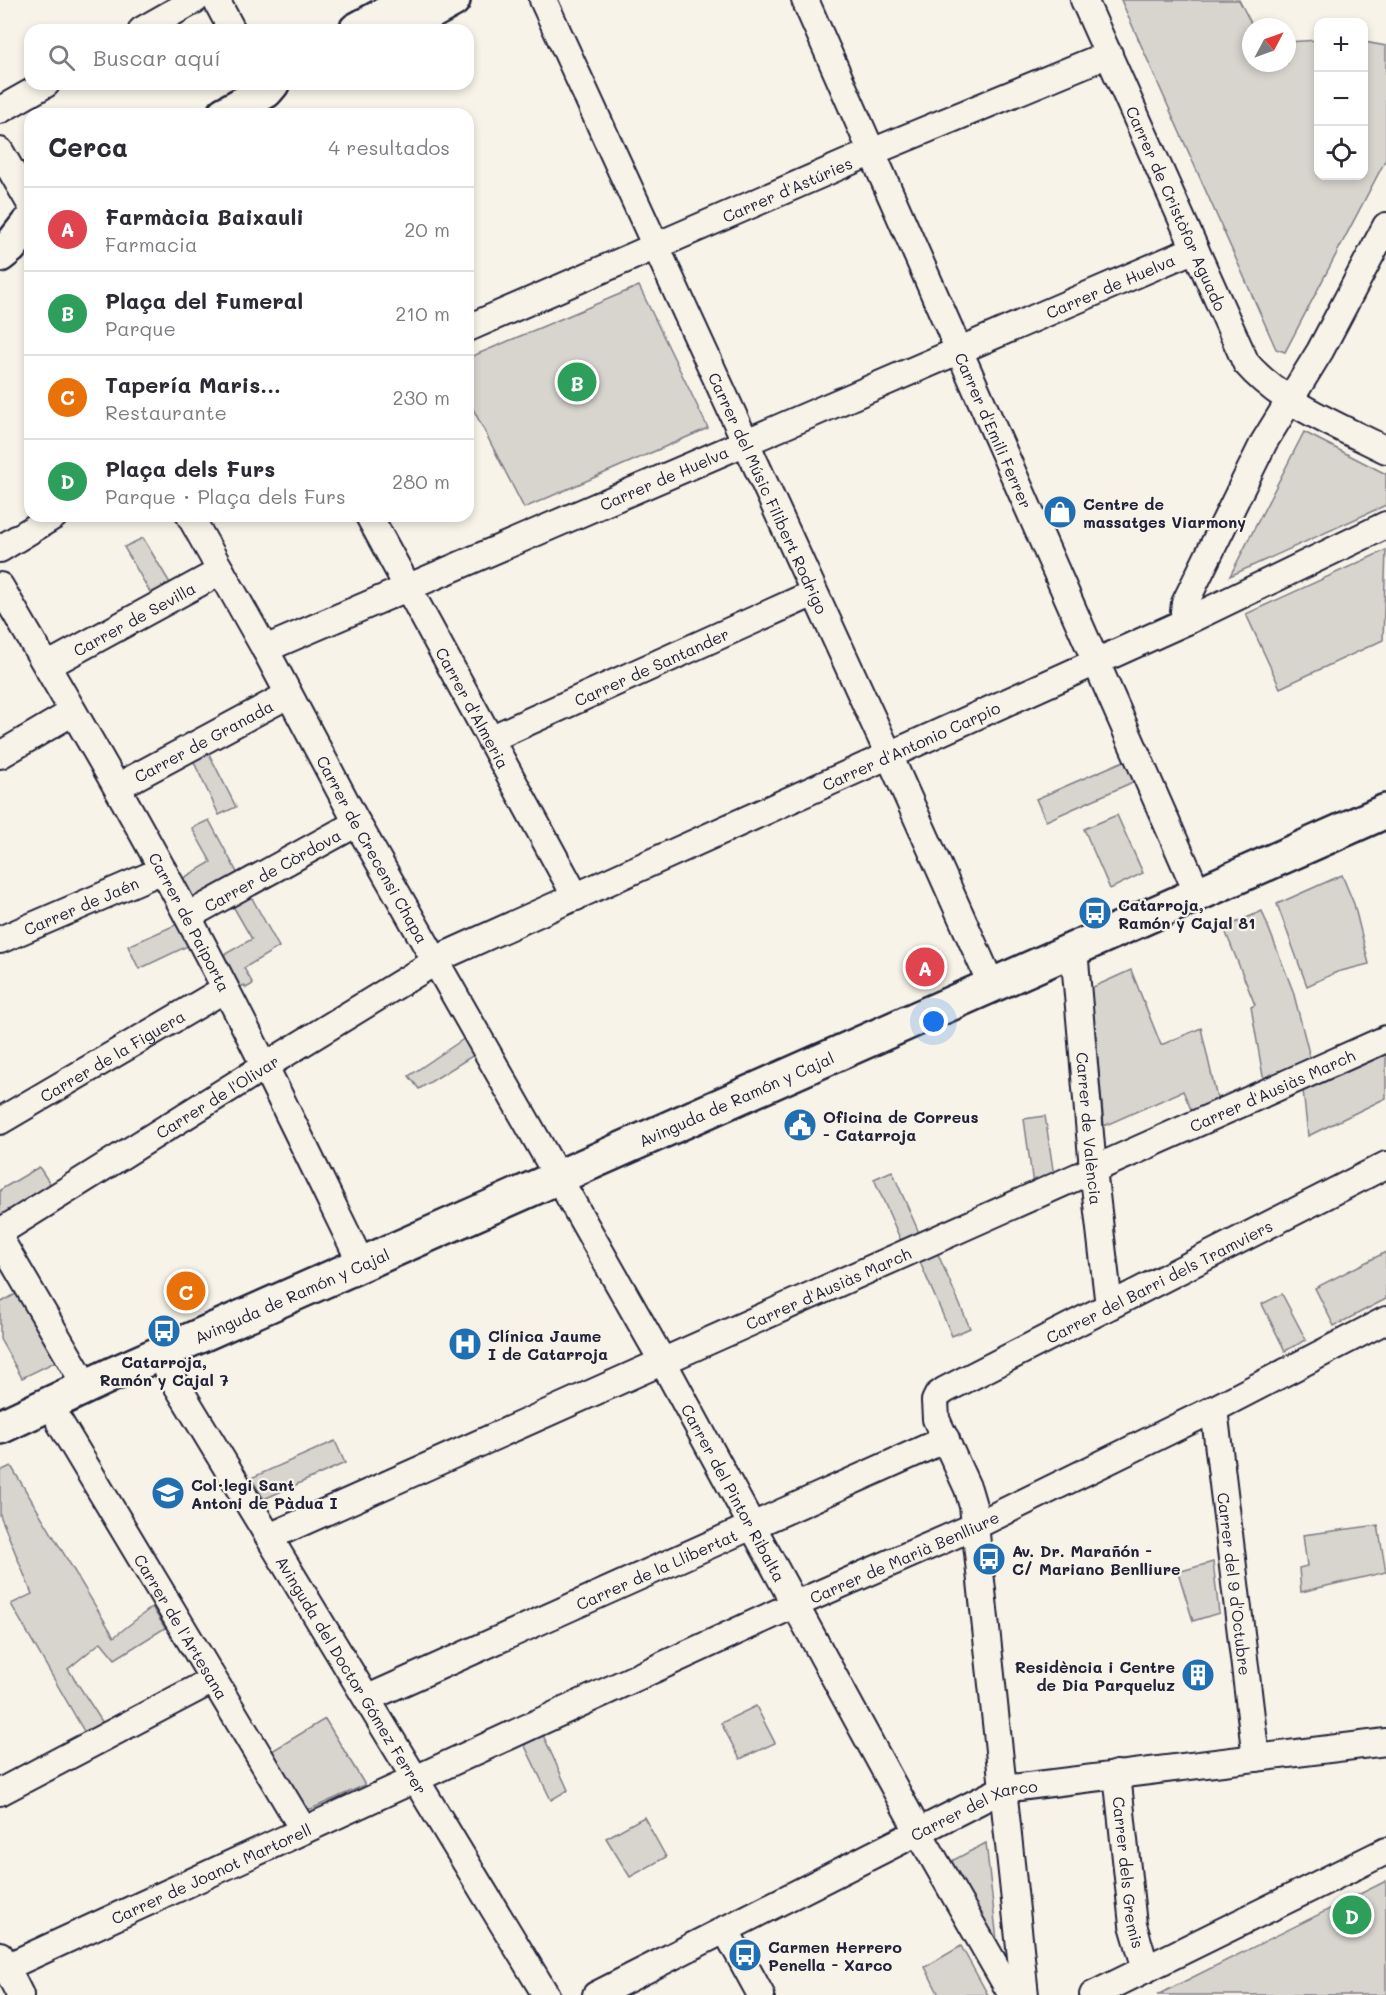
<!DOCTYPE html>
<html lang="es">
<head>
<meta charset="utf-8">
<style>
  body { margin:0; font-family:Mali,sans-serif; background:#f7f7f7; color:#2b2b33 }
  .controls { position:absolute; right:18px; top:18px; display:grid; overflow:hidden; border-radius:12px; box-shadow:0 3px 9px #0003 }
  .controls button { width:54px; height:54px; display:grid; place-items:center; padding:0; border:0; border-bottom:2px solid #e1e1e2; background:#fff; color:#2b2b33; font:30px sans-serif }
  .compass { position:absolute; left:1242px; top:18px; width:54px; height:54px; border-radius:50%; background:#fff; box-shadow:0 3px 9px #0003; rotate:49deg }
  .you { position:absolute; left:934px; top:1022px; width:21px; height:21px; margin:-15px; border:4px solid #fff; border-radius:50%; background:#1a73e8; box-shadow:0 0 0 9px #1a73e833 }
  .badge { display:grid; place-items:center; width:39px; height:39px; border-radius:50%; background:#b45309; color:#fff; font-size:20px; font-weight:700 }
  .pin { position:absolute; translate:-50% -50%; border:3px solid #fff; box-shadow:0 2px 6px #0006 }
  .list { margin:0; padding:0; list-style:none }
  h2 { display:flex; justify-content:space-between; align-items:center; height:78px; margin:0; padding:0 24px; font-size:26px }
  h2 small { font-size:20px; font-weight:400; color:#7c7c81 }
  .list li { display:grid; grid-template-columns:39px 1fr auto; gap:18px; align-items:center; box-sizing:border-box; height:84px; padding:0 24px; border-top:2px solid #e1e1e2 }
  .list b { display:block; font-size:22px; white-space:nowrap }
  .list p { margin:0; font-size:20px; white-space:nowrap; color:#7c7c81 }
  .list em { font-size:20px; font-style:normal; color:#7c7c81 }
  .icon { flex:none; width:33px; height:33px; fill:none; stroke:currentColor; stroke-width:2; stroke-linecap:round; stroke-linejoin:round }
  .map { position:relative; flex:none; width:1386px; height:1995px; overflow:hidden }
  .search { position:absolute; background:#fff; box-shadow:0 3px 9px #0003; left:24px; top:24px; width:450px; height:66px; display:flex; align-items:center; gap:15px; box-sizing:border-box; padding:0 21px; border-radius:18px; color:#7c7c81; font-size:22px }
  .panel { position:absolute; background:#fff; box-shadow:0 3px 9px #0003; left:24px; top:108px; width:450px; height:414px; border-radius:18px }
  .map>svg:first-child { display:block }
  .green { fill:#d8d5cf; stroke:#7d7c85; stroke-width:1.5 }
  .lines { fill:none; stroke-linecap:round; stroke-linejoin:round }
  .minor-casing { stroke:#22223b; stroke-width:30 }
  .tertiary-casing { stroke:#22223b; stroke-width:38 }
  .minor { stroke:#f7f3e8; stroke-width:26 }
  .tertiary { stroke:#f7f3e8; stroke-width:33 }
  .labels { text-anchor:middle; dominant-baseline:central; stroke-width:4.5; stroke-linejoin:round; paint-order:stroke }
  .street-label { font-size:16px; fill:#22223b; stroke:#f7f3e8 }
  .poi-label { font-size:16px; font-weight:bold; fill:#22223b; stroke:#f7f3e8; text-anchor:start }
</style>
</head>
<body>
<div class="map">
<svg width="1386" height="1995" viewBox="0 0 1386 1995">
  <rect width="100%" height="100%" fill="#f7f3e8"/>
  <filter id="ink" filterUnits="userSpaceOnUse"><feTurbulence type="fractalNoise" baseFrequency=".0167" numOctaves="2"/><feDisplacementMap in="SourceGraphic" scale="12" xChannelSelector="R" yChannelSelector="G"/><feConvolveMatrix kernelMatrix="1 2 1 2 8 2 1 2 1" color-interpolation-filters="sRGB"/></filter>
  <g filter="url(#ink)">
    <g class="green">
      <path d="M1121,0H1239L1253,27H1251V63H1287V42L1318,40V176H1364V42L1386,46V159L1285,352L1276,349Z"/>
      <path d="M639,286L708,428L524,508L468,399V358Z"/>
      <path d="M1304,432L1386,474V505L1230,576Z"/>
      <path d="M143,538L173,588L154,599L124,547Z"/>
      <path d="M1386,550L1383,640L1280,688L1246,614Z"/>
      <path d="M206,748L236,807L219,815L191,756Z"/>
      <path d="M1126,760L1135,781L1046,821L1036,799Z"/>
      <path d="M1117,815L1143,873L1110,889L1084,829Z"/>
      <path d="M209,820L240,878L193,903L180,880L211,862L192,828Z"/>
      <path d="M1342,875L1354,904L1369,964L1337,972L1307,986L1277,904Z"/>
      <path d="M248,891L279,947L244,968L253,984L246,988L244,985L236,990L220,957L252,939L230,901Z"/>
      <path d="M1262,911L1293,991L1311,1061L1264,1082L1251,1007L1255,1005L1224,928Z"/>
      <path d="M182,922L192,944L139,969L128,946Z"/>
      <path d="M1131,970L1161,1045L1201,1028L1218,1103L1193,1114L1183,1091L1104,1126L1091,988Z"/>
      <path d="M465,1038L474,1055L419,1089L409,1076Z"/>
      <path d="M1386,1053V1098L1308,1136L1303,1090Z"/>
      <path d="M1045,1116L1054,1176L1033,1185L1024,1119Z"/>
      <path d="M39,1167L53,1188L0,1221V1190Z"/>
      <path d="M892,1171L920,1235L902,1243L874,1179Z"/>
      <path d="M937,1252L970,1328L952,1336L919,1260Z"/>
      <path d="M1386,1252V1299L1334,1326L1315,1288Z"/>
      <path d="M19,1292L59,1360L22,1378L0,1339V1303Z"/>
      <path d="M1282,1294L1306,1340L1285,1351L1262,1304Z"/>
      <path d="M335,1441L345,1463L264,1499L251,1478Z"/>
      <path d="M11,1466L114,1637L152,1607L165,1628L115,1659L101,1642L68,1669L103,1723L85,1733L11,1604L32,1594L0,1515V1471Z"/>
      <path d="M1378,1525L1386,1572L1301,1592L1299,1568L1307,1566L1303,1535Z"/>
      <path d="M1213,1562L1219,1613L1193,1621L1178,1572Z"/>
      <path d="M756,1706L775,1743L740,1759L721,1723Z"/>
      <path d="M325,1719L365,1785L311,1809L306,1808L272,1751Z"/>
      <path d="M543,1735L568,1790L551,1800L524,1744Z"/>
      <path d="M644,1817L666,1857L630,1877L606,1838Z"/>
      <path d="M986,1843L999,1958L946,1864Z"/>
      <path d="M1386,1881V1995H1157Z"/>
      <path d="M961,1946L988,1995H939L925,1967Z"/>
    </g>
    <g class="lines">
      <defs>
        <g id="minor">
          <path d="M216,0L232,30"/>
          <path id="s1" d="M543,0L889,755L992,986"/>
          <path id="s2" d="M805,0L1198,894"/>
          <path id="s3" d="M1084,0L1246,363C1281,404 1339,426 1386,450"/>
          <path d="M142,30L195,0"/>
          <path d="M0,110L46,84"/>
          <path d="M0,151L30,203"/>
          <path id="s4" d="M468,328L872,152L1109,54"/>
          <path id="s5" d="M190,516L265,649L357,823L663,1362L918,1831L1012,1995"/>
          <path id="s6" d="M369,516L576,897"/>
          <path d="M0,549L54,516"/>
          <path id="s7" d="M0,586C64,696 129,805 188,917C249,1031 305,1148 362,1265"/>
          <path d="M1187,621L1184,612L1185,603L1264,442L1320,351L1386,226"/>
          <path id="s8" d="M265,649L1195,249"/>
          <path id="s9" d="M47,666L221,571"/>
          <path id="s10" d="M490,739L814,593"/>
          <path d="M0,755L73,712"/>
          <path id="s11" d="M117,787L288,695"/>
          <path id="s12" d="M188,916L357,823"/>
          <path id="s13" d="M0,940L163,870"/>
          <path id="s14" d="M1074,949L1093,1169L1109,1306"/>
          <path id="s15" d="M0,1121L225,989"/>
          <path id="s16" d="M0,1232L265,1066L448,954L1187,621L1386,525"/>
          <path d="M0,1239L86,1386"/>
          <path id="s17" d="M158,1354L546,1995"/>
          <path id="s18" d="M1214,1409L1256,1758"/>
          <path id="s19" d="M60,1423L303,1829"/>
          <path id="s20" d="M269,1537L1386,1039"/>
          <path id="s21" d="M368,1698L946,1439"/>
          <path id="s22" d="M1117,1774L1133,1925L1146,1969"/>
          <path d="M0,1792L213,1680"/>
          <path d="M725,1929L761,1995"/>
          <path d="M0,1955L20,1995"/>
          <path id="s23" d="M0,1970L796,1604L975,1526L1214,1409L1386,1320"/>
          <path id="s24" d="M596,1995L1003,1789L1386,1742"/>
          <path id="s25" d="M1025,1995L973,1506L968,1489L936,1419L935,1401L938,1395L945,1390L1386,1165"/>
          <path d="M1093,1995L1386,1851"/>
        </g>
        <g id="tertiary">
          <path d="M356,30L411,0"/>
          <path d="M399,30L453,0"/>
          <path d="M224,114L266,91L272,84"/>
          <path d="M0,255L10,247L28,224"/>
          <path id="s26" d="M0,1427L111,1375L1386,811"/>
        </g>
      </defs>
      <use href="#minor" class="minor-casing"/>
      <use href="#tertiary" class="tertiary-casing"/>
      <use href="#minor" class="minor"/>
      <use href="#tertiary" class="tertiary"/>
    </g>
  </g>
  <defs>
    <symbol id="shop-disc" viewBox="-11 -11 22 22"><circle r="9.5" fill="#1f6fb2" stroke="#f7f3e8"/><path d="M-5-2.5h2.3a2.7 3.5 0 0 1 5.4 0H5L5.5 6h-11ZM-1.5-2.5h3a1.5 2.3 0 0 0-3 0Z" fill="#fff"/></symbol>
    <symbol id="bus-disc" viewBox="-11 -11 22 22"><circle r="9.5" fill="#1f6fb2" stroke="#f7f3e8"/><path d="M-5-6H5V4H4V6H2V4H-2V6H-4V4H-5ZM-3.5-4V0h7V-4ZM-3.5 1.2v1.5H-2V1.2ZM2 1.2v1.5H3.5V1.2Z" fill="#fff"/></symbol>
    <symbol id="civic-disc" viewBox="-11 -11 22 22"><circle r="9.5" fill="#1f6fb2" stroke="#f7f3e8"/><path d="M-.6-6.5H3V-4.5H.6V-3L4-1V1h2V6H-6V1h2V-1L-.6-3ZM-1.2 2.5V6h2.4V2.5Z" fill="#fff"/></symbol>
    <symbol id="hospital-disc" viewBox="-11 -11 22 22"><circle r="9.5" fill="#1f6fb2" stroke="#f7f3e8"/><path d="M-5-5h3v3.5h4V-5h3V5h-3V1.5h-4V5h-3Z" fill="#fff"/></symbol>
    <symbol id="school-disc" viewBox="-11 -11 22 22"><circle r="9.5" fill="#1f6fb2" stroke="#f7f3e8"/><path d="M0-5L7-2L0 1L-7-2ZM-4 1L0 2.5L4 1V4Q0 6-4 4Z" fill="#fff"/></symbol>
    <symbol id="building-disc" viewBox="-11 -11 22 22"><circle r="9.5" fill="#1f6fb2" stroke="#f7f3e8"/><path d="M-4-6H4V6H1V3H-1V6H-4ZM-2.5-4.3h1.7v1.8h-1.7ZM.8-4.3h1.7v1.8H.8ZM-2.5-1h1.7V.8h-1.7ZM.8-1h1.7V.8H.8Z" fill="#fff"/></symbol>
  </defs>
  <g fill-rule="evenodd">
    <use href="#shop-disc" x="1041" y="493" width="38" height="38"/>
    <use href="#bus-disc" x="1076" y="894" width="38" height="38"/>
    <use href="#civic-disc" x="781" y="1106" width="38" height="38"/>
    <use href="#bus-disc" x="145" y="1312" width="38" height="38"/>
    <use href="#hospital-disc" x="446" y="1325" width="38" height="38"/>
    <use href="#school-disc" x="149" y="1474" width="38" height="38"/>
    <use href="#bus-disc" x="970" y="1540" width="38" height="38"/>
    <use href="#building-disc" x="1179" y="1656" width="38" height="38"/>
    <use href="#bus-disc" x="726" y="1936" width="38" height="38"/>
  </g>
  <g class="labels">
    <g class="street-label">
      <text stroke="none"><textPath href="#s4" startOffset="348">Carrer d'Astúries</textPath></text>
      <text stroke="none"><textPath href="#s3" startOffset="228">Carrer de Cristòfor Aguado</textPath></text>
      <text stroke="none"><textPath href="#s8" startOffset="920">Carrer de Huelva</textPath></text>
      <text stroke="none"><textPath href="#s2" startOffset="470">Carrer d'Emili Ferrer</textPath></text>
      <text stroke="none"><textPath href="#s8" startOffset="434">Carrer de Huelva</textPath></text>
      <text stroke="none"><textPath href="#s1" startOffset="542">Carrer del Músic Filibert Rodrigo</textPath></text>
      <text stroke="none"><textPath href="#s9" startOffset="99">Carrer de Sevilla</textPath></text>
      <text stroke="none"><textPath href="#s10" startOffset="177">Carrer de Santander</textPath></text>
      <text stroke="none"><textPath href="#s6" startOffset="218">Carrer d'Almeria</textPath></text>
      <text stroke="none"><textPath href="#s11" startOffset="98">Carrer de Granada</textPath></text>
      <text stroke="none"><textPath href="#s16" startOffset="1035">Carrer d'Antonio Carpio</textPath></text>
      <text stroke="none"><textPath href="#s5" startOffset="380">Carrer de Crecensi Chapa</textPath></text>
      <text stroke="none"><textPath href="#s12" startOffset="96">Carrer de Còrdova</textPath></text>
      <text stroke="none"><textPath href="#s13" startOffset="88">Carrer de Jaén</textPath></text>
      <text stroke="none"><textPath href="#s7" startOffset="386">Carrer de Paiporta</textPath></text>
      <text stroke="none"><textPath href="#s15" startOffset="130">Carrer de la Figuera</textPath></text>
      <text stroke="none"><textPath href="#s20" startOffset="1098">Carrer d'Ausiàs March</textPath></text>
      <text stroke="none"><textPath href="#s16" startOffset="256">Carrer de l'Olivar</textPath></text>
      <text stroke="none"><textPath href="#s26" startOffset="806">Avinguda de Ramón y Cajal</textPath></text>
      <text stroke="none"><textPath href="#s14" startOffset="180">Carrer de València</textPath></text>
      <text stroke="none"><textPath href="#s25" startOffset="860">Carrer del Barri dels Tramviers</textPath></text>
      <text stroke="none"><textPath href="#s20" startOffset="612">Carrer d'Ausiàs March</textPath></text>
      <text stroke="none"><textPath href="#s26" startOffset="320">Avinguda de Ramón y Cajal</textPath></text>
      <text stroke="none"><textPath href="#s5" startOffset="1118">Carrer del Pintor Ribalta</textPath></text>
      <text stroke="none"><textPath href="#s23" startOffset="994">Carrer de Marià Benlliure</textPath></text>
      <text stroke="none"><textPath href="#s21" startOffset="316">Carrer de la Llibertat</textPath></text>
      <text stroke="none"><textPath href="#s18" startOffset="176">Carrer del 9 d'Octubre</textPath></text>
      <text stroke="none"><textPath href="#s19" startOffset="237">Carrer de l'Artesana</textPath></text>
      <text stroke="none"><textPath href="#s17" startOffset="375">Avinguda del Doctor Gómez Ferrer</textPath></text>
      <text stroke="none"><textPath href="#s24" startOffset="422">Carrer del Xarco</textPath></text>
      <text stroke="none"><textPath href="#s23" startOffset="232">Carrer de Joanot Martorell</textPath></text>
      <text stroke="none"><textPath href="#s22" startOffset="99">Carrer dels Gremis</textPath></text>
    </g>
    <g class="poi-label">
      <text x="1083" y="503">Centre de<tspan x="1083" dy="18">massatges Viarmony</tspan></text>
      <text x="1118" y="904">Catarroja,<tspan x="1118" dy="18">Ramón y Cajal 81</tspan></text>
      <text x="823" y="1116">Oficina de Correus<tspan x="823" dy="18">- Catarroja</tspan></text>
      <text x="488" y="1335">Clínica Jaume<tspan x="488" dy="18">I de Catarroja</tspan></text>
      <text x="164" y="1361" text-anchor="middle">Catarroja,<tspan x="164" dy="18">Ramón y Cajal 7</tspan></text>
      <text x="191" y="1484">Col·legi Sant<tspan x="191" dy="18">Antoni de Pàdua I</tspan></text>
      <text x="1012" y="1550">Av. Dr. Marañón -<tspan x="1012" dy="18">C/ Mariano Benlliure</tspan></text>
      <text x="1175" y="1666" text-anchor="end">Residència i Centre<tspan x="1175" dy="18">de Dia Parqueluz</tspan></text>
      <text x="768" y="1946">Carmen Herrero<tspan x="768" dy="18">Penella - Xarco</tspan></text>
    </g>
  </g>
</svg>
<div class="controls">
<button>+</button>
<button>−</button>
<button><svg class="icon" aria-label="locate" viewBox="0 0 24 24"><circle cx="12" cy="12" r="6"/><path d="M12 2v4M12 18v4M2 12h4M18 12h4"/></svg></button>
</div>
<svg class="compass" viewBox="-18 -18 36 36"><path d="M0-13l5 13h-10z" fill="#e53935"/><path d="M0 13l5-13h-10z" fill="#7c7c81"/></svg>
<div class="you"></div>
<div class="pin badge" style="left:925px;top:967px;background:#e0444e">A</div>
<div class="pin badge" style="left:577px;top:382px;background:#2e9e5b">B</div>
<div class="pin badge" style="left:186px;top:1291px;background:#e8710a">C</div>
<div class="pin badge" style="left:1352px;top:1915px;background:#2e9e5b">D</div>
<div class="search"><svg class="icon" aria-label="search" viewBox="0 0 24 24"><circle cx="10" cy="10" r="6"/><path d="M15 15l6 6"/></svg>Buscar aquí</div>
<section class="panel">
<h2>Cerca<small>4 resultados</small></h2>
<ul class="list">
<li><span class="badge" style="background:#e0444e">A</span><div><b>Farmàcia Baixauli</b><p>Farmacia</p></div><em>20 m</em></li>
<li><span class="badge" style="background:#2e9e5b">B</span><div><b>Plaça del Fumeral</b><p>Parque</p></div><em>210 m</em></li>
<li><span class="badge" style="background:#e8710a">C</span><div><b>Tapería Maris...</b><p>Restaurante</p></div><em>230 m</em></li>
<li><span class="badge" style="background:#2e9e5b">D</span><div><b>Plaça dels Furs</b><p>Parque · Plaça dels Furs</p></div><em>280 m</em></li>
</ul>
</section>
</div>
</body>
</html>
